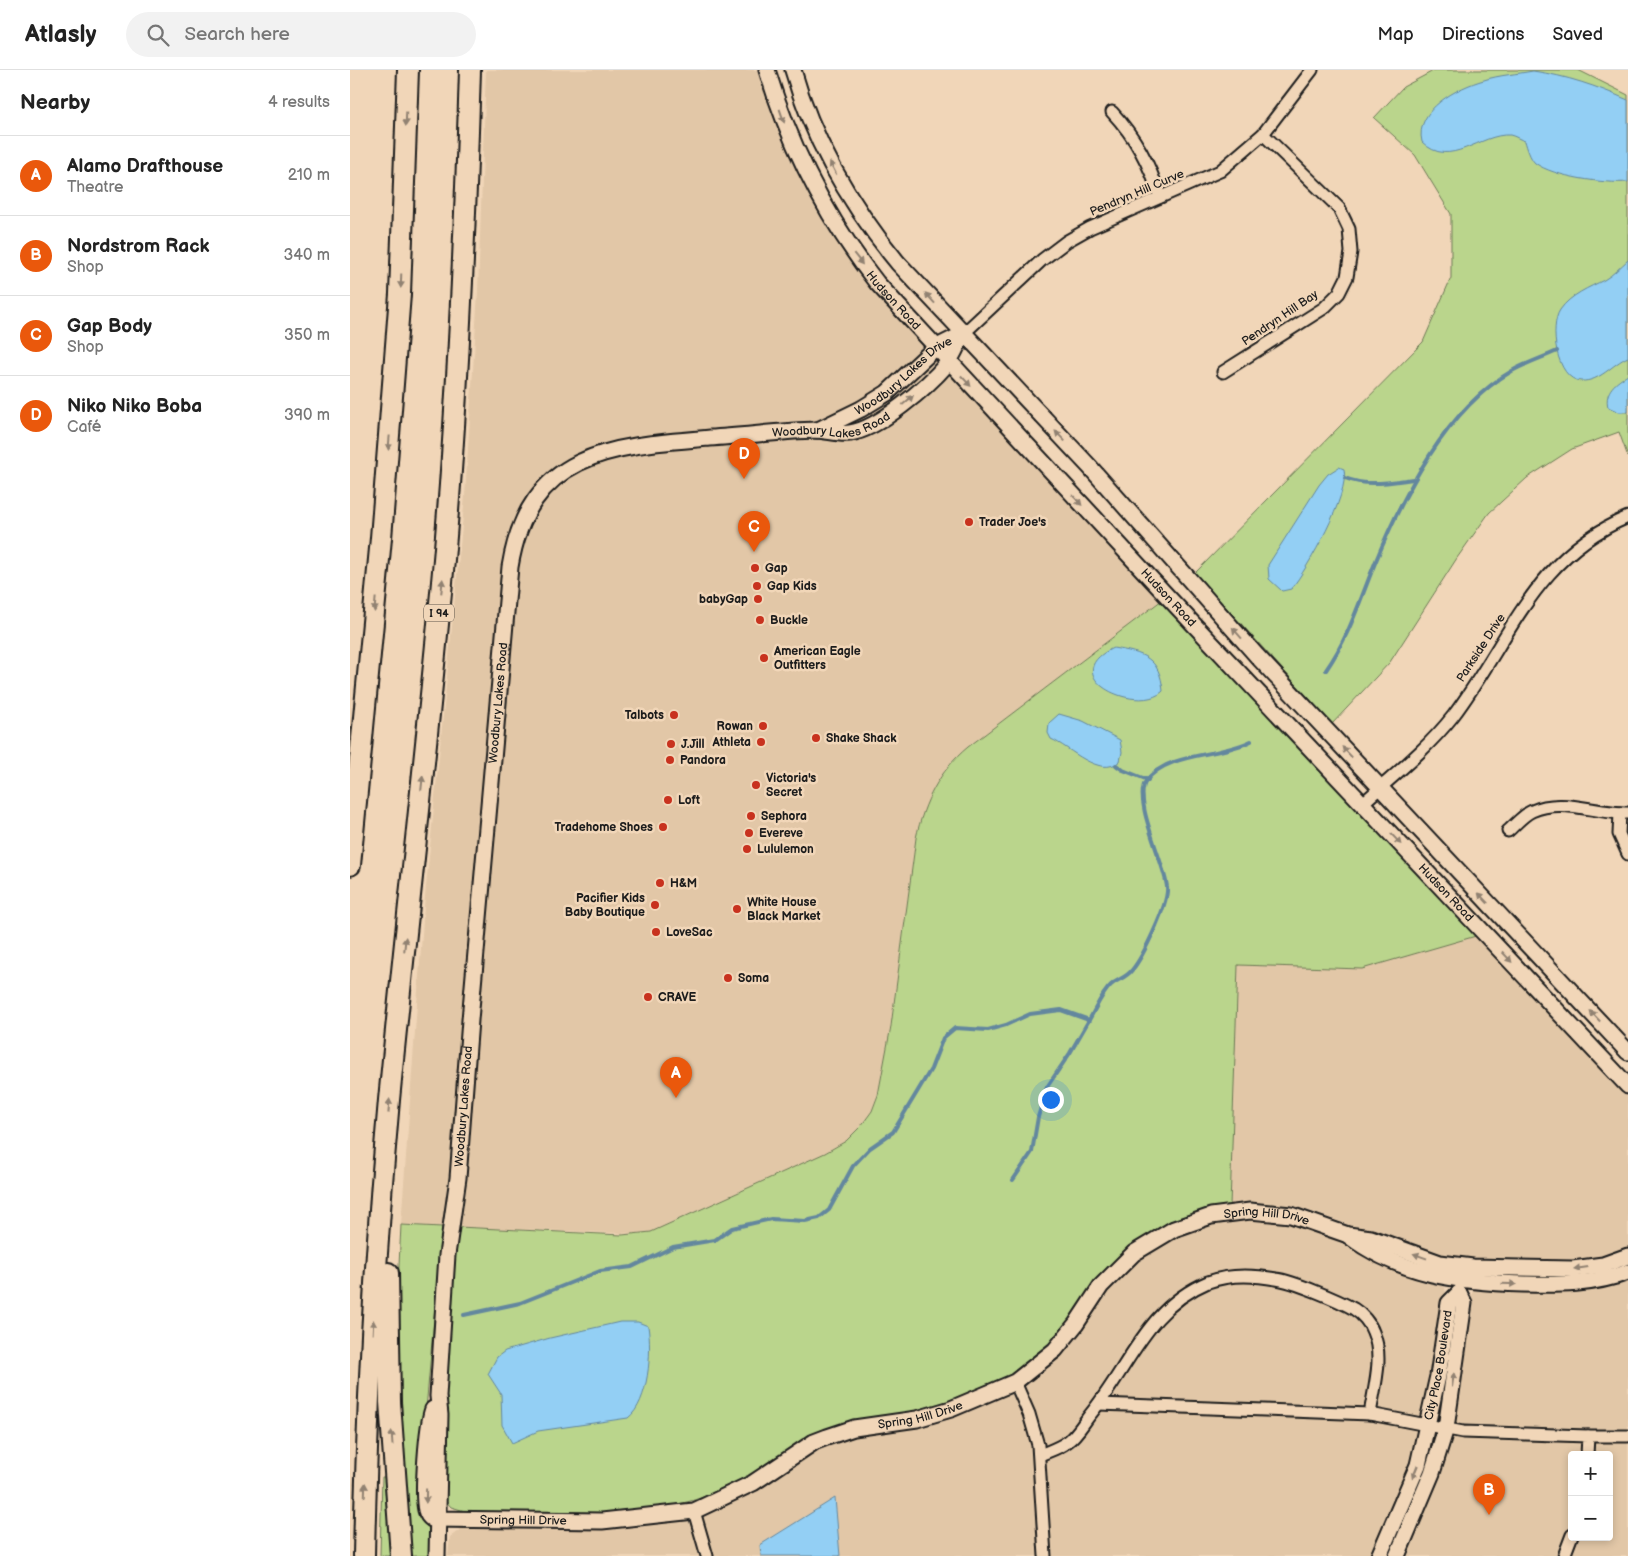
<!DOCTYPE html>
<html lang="en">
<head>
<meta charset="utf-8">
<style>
  body { margin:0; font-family:"Balsamiq Sans",sans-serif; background:#f2f2f2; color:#222 }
  .controls { position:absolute; right:15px; bottom:15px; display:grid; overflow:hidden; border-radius:5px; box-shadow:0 2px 8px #0003 }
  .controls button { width:45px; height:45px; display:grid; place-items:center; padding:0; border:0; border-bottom:1px solid #e0e0e0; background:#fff; color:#222; font:25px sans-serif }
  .you { position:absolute; left:700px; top:1029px; width:18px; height:18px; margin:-12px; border:4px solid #fff; border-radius:50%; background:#1a73e8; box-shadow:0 0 0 8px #1a73e833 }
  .badge { display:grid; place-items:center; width:32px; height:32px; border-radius:50%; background:#ea580c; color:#fff; font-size:16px; font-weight:700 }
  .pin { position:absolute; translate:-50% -41px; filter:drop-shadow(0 1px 2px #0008) }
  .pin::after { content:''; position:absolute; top:26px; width:18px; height:15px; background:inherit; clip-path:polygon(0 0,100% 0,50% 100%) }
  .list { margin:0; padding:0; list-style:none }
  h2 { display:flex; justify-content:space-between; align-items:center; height:65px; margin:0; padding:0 20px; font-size:21px }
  h2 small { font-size:16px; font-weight:400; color:#767676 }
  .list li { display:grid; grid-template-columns:32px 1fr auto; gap:15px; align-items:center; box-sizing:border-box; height:80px; padding:0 20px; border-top:1px solid #e0e0e0 }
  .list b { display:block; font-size:19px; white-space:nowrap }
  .list p { margin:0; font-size:16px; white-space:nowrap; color:#767676 }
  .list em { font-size:16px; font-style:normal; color:#767676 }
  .icon { flex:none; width:28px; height:28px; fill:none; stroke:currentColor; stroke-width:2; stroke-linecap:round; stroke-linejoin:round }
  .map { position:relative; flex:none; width:1278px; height:1486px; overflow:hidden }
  header { display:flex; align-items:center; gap:30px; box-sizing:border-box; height:70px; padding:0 25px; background:#fff; border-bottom:1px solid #e0e0e0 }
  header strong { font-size:24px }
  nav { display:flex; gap:28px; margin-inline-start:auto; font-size:18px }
  .search { width:350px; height:45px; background:#f2f2f2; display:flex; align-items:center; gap:12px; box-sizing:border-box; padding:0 18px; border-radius:28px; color:#767676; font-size:19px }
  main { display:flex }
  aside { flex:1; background:#fff }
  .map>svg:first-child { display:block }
  .built { fill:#e2c7a7; fill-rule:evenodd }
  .green { fill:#bad58c; stroke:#6b7854 }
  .water { fill:#93cff4; stroke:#63879e }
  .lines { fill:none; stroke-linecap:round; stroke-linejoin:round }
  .stream { stroke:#63879e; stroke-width:4 }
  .street-casing { stroke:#1c1c1c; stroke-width:15 }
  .secondary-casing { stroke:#1c1c1c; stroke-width:19 }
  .highway-casing { stroke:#1c1c1c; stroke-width:24 }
  .street { stroke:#f1d6b8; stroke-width:11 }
  .secondary { stroke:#f1d6b8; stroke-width:15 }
  .highway { stroke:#f1d6b8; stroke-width:20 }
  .oneway { fill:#918272 }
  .poi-dot { fill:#c8321e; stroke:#f1d6b8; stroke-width:2 }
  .labels { text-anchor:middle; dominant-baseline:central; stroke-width:5; stroke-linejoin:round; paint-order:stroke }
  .shield { fill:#f1d6b8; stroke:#5c544b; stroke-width:1 }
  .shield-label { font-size:11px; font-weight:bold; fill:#1c1c1c }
  .street-label { font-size:12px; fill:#1c1c1c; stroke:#f1d6b8 }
  .poi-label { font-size:12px; font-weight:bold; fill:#1c1c1c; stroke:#f1d6b8; text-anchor:start }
</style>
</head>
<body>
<header>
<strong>Atlasly</strong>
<div class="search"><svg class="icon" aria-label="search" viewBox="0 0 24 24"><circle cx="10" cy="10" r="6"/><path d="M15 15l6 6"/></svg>Search here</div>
<nav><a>Map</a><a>Directions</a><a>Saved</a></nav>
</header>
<main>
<aside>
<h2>Nearby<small>4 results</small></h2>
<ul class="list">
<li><span class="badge">A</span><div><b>Alamo Drafthouse</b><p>Theatre</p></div><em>210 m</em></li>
<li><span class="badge">B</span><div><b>Nordstrom Rack</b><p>Shop</p></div><em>340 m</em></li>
<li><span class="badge">C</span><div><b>Gap Body</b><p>Shop</p></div><em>350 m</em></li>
<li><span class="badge">D</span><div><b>Niko Niko Boba</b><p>Café</p></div><em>390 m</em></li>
</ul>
</aside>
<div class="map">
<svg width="1278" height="1486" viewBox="0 0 1278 1486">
  <rect width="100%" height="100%" fill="#f1d6b8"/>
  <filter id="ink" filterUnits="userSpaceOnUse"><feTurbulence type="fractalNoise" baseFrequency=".02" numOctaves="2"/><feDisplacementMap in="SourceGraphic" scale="10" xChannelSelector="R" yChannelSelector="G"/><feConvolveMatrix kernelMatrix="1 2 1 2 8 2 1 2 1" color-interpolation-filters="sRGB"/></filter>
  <g filter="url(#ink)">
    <g class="built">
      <path d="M136,0H417L502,182L817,526L618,677L588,710L570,750L566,768L534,1003L522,1041L511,1056L496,1071L475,1083L301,1162L292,1164L51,1155L74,837L115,426L128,222Z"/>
      <path d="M1126,865L1278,1028V1182L1211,1196L1092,1188L957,1140L919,1134L880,1136L888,895L1012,899Z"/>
      <path d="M901,1148L934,1151L962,1160L1044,1197L1088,1211L1095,1218L1096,1225L1085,1304L1075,1358L1025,1486H98L100,1467L112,1458L233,1460L278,1458L330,1450L480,1373L505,1365L598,1348L638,1333L671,1316L704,1291L726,1265L765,1211L784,1192L820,1168L862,1153Z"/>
      <path d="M1278,1207V1486H1051L1080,1419L1120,1228L1123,1221L1130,1217ZM1222,1385H1259V1467H1222Z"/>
    </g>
    <g class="green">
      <path d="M1085,0H1228L1278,25V387L1269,362L1222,379L1177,408L1139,443L1107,488L1040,592L982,654L845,503L1073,272L1101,208V144L1065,85L1024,48L1053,17Z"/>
      <path d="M812,530L1126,866L1012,899L888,895L880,1136C824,1144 773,1173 739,1219C731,1231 725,1245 716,1256C701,1276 680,1295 658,1308C627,1325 588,1339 552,1344C532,1347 512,1348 493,1354C448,1368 414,1401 372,1420C296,1453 196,1444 115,1441L101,1437L95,1430L93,1391L99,1262L108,1157L272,1165L301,1162L475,1083L496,1071L511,1056L522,1041L528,1025L541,956L566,768C574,732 589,701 618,677Z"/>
      <path d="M51,1155L92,1157L74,1362L73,1449L81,1461V1486H58L49,1380L47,1236Z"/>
      <path d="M32,1407H38L44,1486H30Z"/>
    </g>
    <g class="water">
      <path d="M1183,1C1217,6 1246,16 1278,30V112C1255,114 1204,107 1185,93C1180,88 1177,78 1175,71C1171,70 1165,66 1160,65C1130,63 1100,100 1072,72C1064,40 1108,17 1134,10C1149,5 1167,4 1183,1Z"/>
      <path d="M1278,190V287C1262,294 1250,312 1231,311C1206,310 1199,256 1210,240C1220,225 1240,217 1254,210C1263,205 1271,196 1278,190Z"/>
      <path d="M1278,305V342H1269L1258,337C1254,321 1266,312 1278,305Z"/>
      <path d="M989,397L994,399C1000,424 958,498 941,519L932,521L919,509L918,495L969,415L978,404Z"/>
      <path d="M763,578C793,583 810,587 813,621C788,646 704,606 763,578Z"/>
      <path d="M709,644L733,651L770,670L772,682L770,691C750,709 720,677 701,669L698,663L699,653Z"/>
      <path d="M270,1252H288L298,1256C302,1281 299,1332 278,1348L188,1361L162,1373L152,1355L151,1324L138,1304L147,1287L155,1281L200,1268Z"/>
      <path d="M485,1428L490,1486H411L410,1475Z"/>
    </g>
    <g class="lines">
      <g class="stream">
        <path d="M995,408C1017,417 1040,412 1063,409"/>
        <path d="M976,600C999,567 1010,530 1025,493C1053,425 1096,339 1162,301C1176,293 1192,288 1207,281"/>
        <path d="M766,695L773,700L798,710"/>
        <path d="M663,1110L682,1082L688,1047L697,1017L720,983L739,950"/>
        <path d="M114,1245L170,1233L250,1201L282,1197L323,1177L365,1170L382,1158L421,1149L455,1151L469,1148L479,1140L503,1096L520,1078L543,1062L581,999L593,968L605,958L638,960L656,955L680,944L711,940L739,950C745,940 752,923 761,915C768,909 776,908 782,900C793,887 819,833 817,817C815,794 782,730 796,711C817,682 871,687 901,671"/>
      </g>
      <defs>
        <g id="street">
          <path d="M762,42C786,68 799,93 810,127"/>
          <path d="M613,264L692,190L717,171L740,158L870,101L913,64L962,0"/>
          <path d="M873,302L974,238L989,223L997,207L1001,182L999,159L989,138L913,64"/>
          <path d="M1013,733C1043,706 1078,678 1103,646C1160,571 1183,487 1278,447"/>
          <path d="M1270,743L1269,764L1278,784"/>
          <path d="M1158,761C1165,755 1173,745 1182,741C1212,727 1246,744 1278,743"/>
          <path d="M665,1312L679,1344L688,1375L695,1486"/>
          <path d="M749,1334L1020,1344"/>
          <path d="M1238,1366H1278"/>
          <path d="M690,1385C699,1381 709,1378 717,1372C726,1366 733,1354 739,1346C779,1298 796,1238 858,1212C879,1204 904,1205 926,1209C943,1211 988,1230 1004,1239C1012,1244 1020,1253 1023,1262C1034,1287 1024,1318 1020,1344L1113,1362L1238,1366L1237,1385"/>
          <path d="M344,1441L357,1486"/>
          <path d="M1214,1486L1222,1465"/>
        </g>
        <g id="secondary">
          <path id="s1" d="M417,0C441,79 476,148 527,213L817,526L1278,1016"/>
          <path d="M443,0C463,71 501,136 548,193L739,396L907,586L1278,982"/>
          <path id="s2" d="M468,360L511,339L537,323L585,278L613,264"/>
          <path d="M999,1166C1050,1205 1111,1212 1173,1214C1209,1215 1243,1215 1278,1202"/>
          <path id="s3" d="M83,1339C77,1355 72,1423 76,1440C77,1444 79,1447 82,1449L252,1451L344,1441L403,1413L464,1372L477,1367L504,1358L567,1349L601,1339L665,1312L705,1280L726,1254L751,1216L784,1183L824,1159L861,1146L900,1141L941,1145L998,1165L1021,1168L1090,1193L1123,1197L1223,1199L1253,1195L1278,1186"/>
          <path id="s4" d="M87,1486L90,1345L88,1326L97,1185L108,1108L120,950L160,497C179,381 262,376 360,368C395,366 431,361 466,360C477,360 489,365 500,363C529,359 578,316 597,294C604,285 608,273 613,264"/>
          <path id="s5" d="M1029,1486L1068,1395L1088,1306L1099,1233L1109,1223"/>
          <path d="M1047,1486L1082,1403L1096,1358L1114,1233L1109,1223"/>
        </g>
        <g id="highway">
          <path d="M0,795L31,468L50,224L58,0"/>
          <path d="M38,1203L40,1332L51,1486"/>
          <path d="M14,1486C17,1334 25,1182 39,1030C56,854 77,677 93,501C108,334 115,167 120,0"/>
        </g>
      </defs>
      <use href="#street" class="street-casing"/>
      <use href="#secondary" class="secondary-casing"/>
      <use href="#highway" class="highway-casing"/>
      <use href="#street" class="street"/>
      <use href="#secondary" class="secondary"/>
      <use href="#highway" class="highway"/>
    </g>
    <defs><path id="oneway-solid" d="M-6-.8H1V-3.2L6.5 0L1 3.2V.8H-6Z" transform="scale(1.25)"/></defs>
    <g class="oneway">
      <use href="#oneway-solid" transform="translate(432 46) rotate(71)"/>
      <use href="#oneway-solid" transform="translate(56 49) rotate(92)"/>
      <use href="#oneway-solid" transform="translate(483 98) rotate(-117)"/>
      <use href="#oneway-solid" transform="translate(508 189) rotate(52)"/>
      <use href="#oneway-solid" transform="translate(51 211) rotate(92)"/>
      <use href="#oneway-solid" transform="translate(580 228) rotate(-132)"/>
      <use href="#oneway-solid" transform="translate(616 311) rotate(47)"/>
      <use href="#oneway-solid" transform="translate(558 330) rotate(-41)"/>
      <use href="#oneway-solid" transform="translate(710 366) rotate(-134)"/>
      <use href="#oneway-solid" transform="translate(39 373) rotate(95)"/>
      <use href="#oneway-solid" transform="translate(727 430) rotate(47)"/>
      <use href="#oneway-solid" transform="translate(92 516) rotate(-84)"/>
      <use href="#oneway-solid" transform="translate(25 535) rotate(95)"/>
      <use href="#oneway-solid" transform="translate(887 563) rotate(-131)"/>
      <use href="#oneway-solid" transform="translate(997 682) rotate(-133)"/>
      <use href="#oneway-solid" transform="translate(72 713) rotate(-84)"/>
      <use href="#oneway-solid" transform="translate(1046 769) rotate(47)"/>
      <use href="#oneway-solid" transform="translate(1133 828) rotate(-133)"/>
      <use href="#oneway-solid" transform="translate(55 874) rotate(-84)"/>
      <use href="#oneway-solid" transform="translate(1157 887) rotate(47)"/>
      <use href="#oneway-solid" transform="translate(1245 946) rotate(-133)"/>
      <use href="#oneway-solid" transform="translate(39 1036) rotate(-85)"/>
      <use href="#oneway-solid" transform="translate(1070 1186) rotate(-160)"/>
      <use href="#oneway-solid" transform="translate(1231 1198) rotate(173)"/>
      <use href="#oneway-solid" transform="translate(1159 1214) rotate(2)"/>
      <use href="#oneway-solid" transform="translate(23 1257) rotate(-87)"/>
      <use href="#oneway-solid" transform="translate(1103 1310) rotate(-82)"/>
      <use href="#oneway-solid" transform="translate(42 1368) rotate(-94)"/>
      <use href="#oneway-solid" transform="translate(1065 1402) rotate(112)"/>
      <use href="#oneway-solid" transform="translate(15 1420) rotate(-88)"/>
      <use href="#oneway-solid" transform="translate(76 1426) rotate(91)"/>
    </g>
  </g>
  <g class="poi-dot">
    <circle cx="619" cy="452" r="5"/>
    <circle cx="405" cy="498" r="5"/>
    <circle cx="407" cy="516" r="5"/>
    <circle cx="408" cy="529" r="5"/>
    <circle cx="410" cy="550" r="5"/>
    <circle cx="414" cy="588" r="5"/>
    <circle cx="324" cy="645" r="5"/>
    <circle cx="413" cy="656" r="5"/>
    <circle cx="466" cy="668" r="5"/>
    <circle cx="411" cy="672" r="5"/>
    <circle cx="321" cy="674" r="5"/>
    <circle cx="320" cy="690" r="5"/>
    <circle cx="406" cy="715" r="5"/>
    <circle cx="318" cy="730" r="5"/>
    <circle cx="401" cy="746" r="5"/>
    <circle cx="313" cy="757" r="5"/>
    <circle cx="399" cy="763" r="5"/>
    <circle cx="397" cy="779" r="5"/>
    <circle cx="310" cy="813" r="5"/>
    <circle cx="305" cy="835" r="5"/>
    <circle cx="387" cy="839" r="5"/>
    <circle cx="306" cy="862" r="5"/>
    <circle cx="378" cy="908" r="5"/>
    <circle cx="298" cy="927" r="5"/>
  </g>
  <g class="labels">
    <rect class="shield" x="74" y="534.5" width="30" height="17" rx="4"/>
    <g class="shield-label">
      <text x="89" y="543">I 94</text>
    </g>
    <g class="street-label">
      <text transform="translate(787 123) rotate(-23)">Pendryn Hill Curve</text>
      <text stroke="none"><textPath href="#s1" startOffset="265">Hudson Road</textPath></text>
      <text transform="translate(930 248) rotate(-34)">Pendryn Hill Bay</text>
      <text stroke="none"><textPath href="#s2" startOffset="102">Woodbury Lakes Drive</textPath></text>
      <text stroke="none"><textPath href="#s4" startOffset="1380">Woodbury Lakes Road</textPath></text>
      <text stroke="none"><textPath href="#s1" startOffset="670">Hudson Road</textPath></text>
      <text transform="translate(1131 578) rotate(-57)">Parkside Drive</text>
      <text stroke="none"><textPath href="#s4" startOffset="856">Woodbury Lakes Road</textPath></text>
      <text stroke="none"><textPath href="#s1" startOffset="1075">Hudson Road</textPath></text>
      <text stroke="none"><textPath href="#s4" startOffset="451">Woodbury Lakes Road</textPath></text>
      <text stroke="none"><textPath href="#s3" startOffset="1044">Spring Hill Drive</textPath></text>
      <text stroke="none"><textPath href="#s5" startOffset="201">City Place Boulevard</textPath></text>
      <text stroke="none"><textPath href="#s3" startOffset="624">Spring Hill Drive</textPath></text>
      <text stroke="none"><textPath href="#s3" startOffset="204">Spring Hill Drive</textPath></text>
    </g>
    <g class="poi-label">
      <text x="629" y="452">Trader Joe's</text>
      <text x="415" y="498">Gap</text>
      <text x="417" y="516">Gap Kids</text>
      <text x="398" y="529" text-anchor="end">babyGap</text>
      <text x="420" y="550">Buckle</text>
      <text x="424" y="581">American Eagle<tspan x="424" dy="14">Outfitters</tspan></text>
      <text x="314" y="645" text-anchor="end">Talbots</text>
      <text x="403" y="656" text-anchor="end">Rowan</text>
      <text x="476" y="668">Shake Shack</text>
      <text x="401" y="672" text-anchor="end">Athleta</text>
      <text x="331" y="674">J.Jill</text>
      <text x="330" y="690">Pandora</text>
      <text x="416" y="708">Victoria's<tspan x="416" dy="14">Secret</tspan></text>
      <text x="328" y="730">Loft</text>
      <text x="411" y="746">Sephora</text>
      <text x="303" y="757" text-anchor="end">Tradehome Shoes</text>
      <text x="409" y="763">Evereve</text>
      <text x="407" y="779">Lululemon</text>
      <text x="320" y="813">H&amp;M</text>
      <text x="295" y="828" text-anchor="end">Pacifier Kids<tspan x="295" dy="14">Baby Boutique</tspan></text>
      <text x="397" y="832">White House<tspan x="397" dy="14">Black Market</tspan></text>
      <text x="316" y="862">LoveSac</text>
      <text x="388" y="908">Soma</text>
      <text x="308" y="927">CRAVE</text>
    </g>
  </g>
</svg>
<div class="controls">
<button>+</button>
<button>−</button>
</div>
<div class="you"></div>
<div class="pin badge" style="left:326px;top:1028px">A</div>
<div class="pin badge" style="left:1139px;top:1445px">B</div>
<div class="pin badge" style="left:404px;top:482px">C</div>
<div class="pin badge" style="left:394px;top:409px">D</div>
</div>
</main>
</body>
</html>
